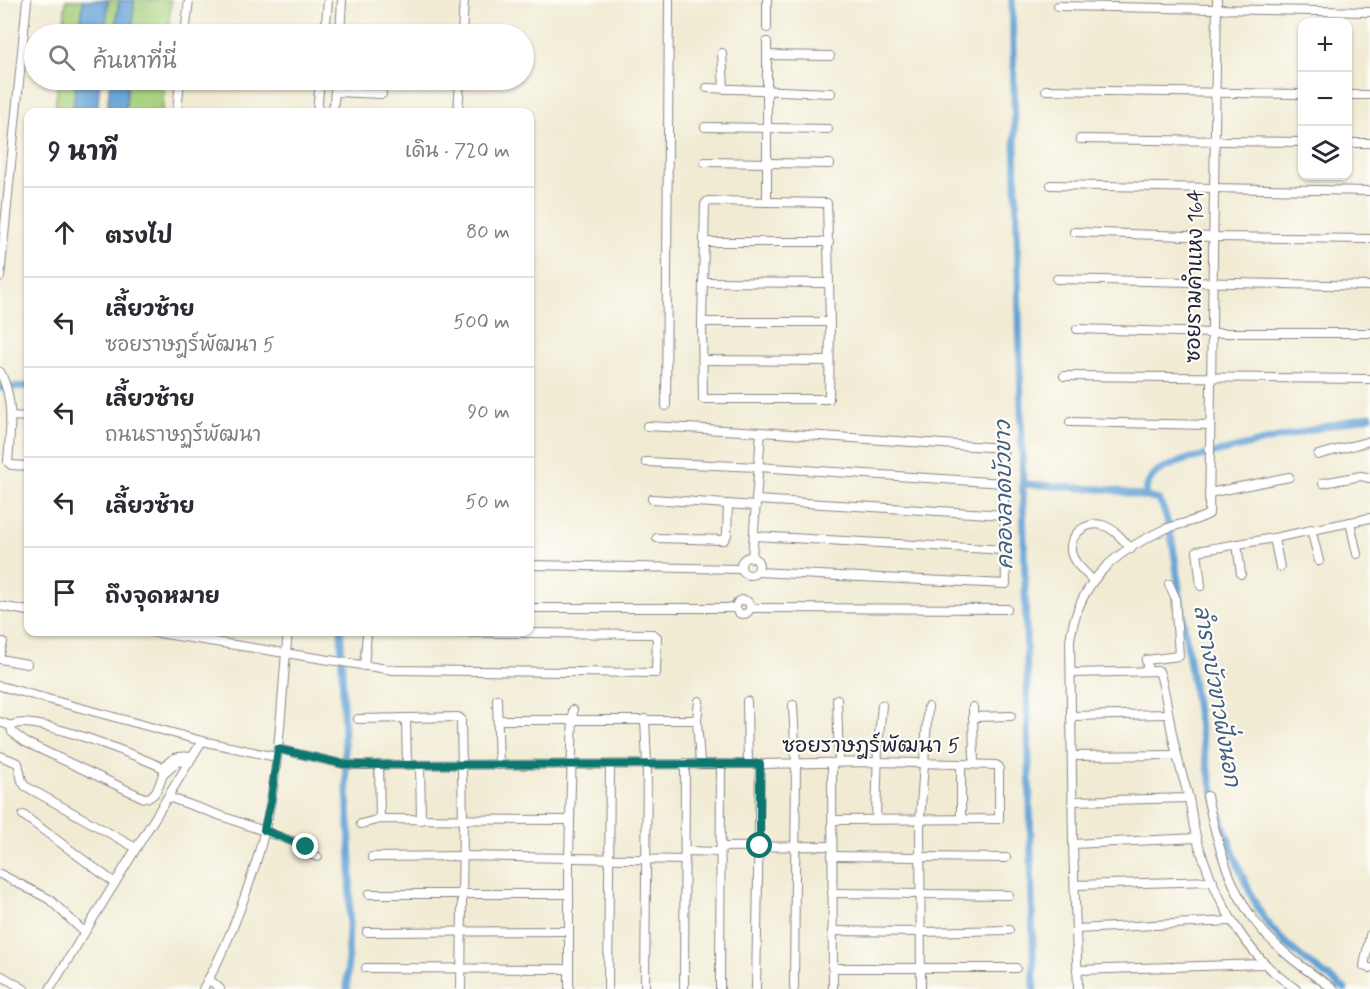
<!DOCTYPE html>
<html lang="th">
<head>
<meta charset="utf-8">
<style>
  body { margin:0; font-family:Mynerve,"Playpen Sans Thai",sans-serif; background:#f2f2f3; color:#2b2b33 }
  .controls { position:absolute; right:18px; top:18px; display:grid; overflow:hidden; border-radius:12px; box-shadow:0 2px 4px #0004 }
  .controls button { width:54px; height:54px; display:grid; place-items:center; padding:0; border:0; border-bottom:2px solid #e1e1e2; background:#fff; color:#2b2b33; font:30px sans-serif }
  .stop { position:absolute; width:18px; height:18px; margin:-14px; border:4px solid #0f766e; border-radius:50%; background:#fff }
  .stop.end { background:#0f766e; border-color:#fff; box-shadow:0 2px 6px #0008 }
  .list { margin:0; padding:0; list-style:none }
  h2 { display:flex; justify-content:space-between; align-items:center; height:78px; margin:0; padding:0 24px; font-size:26px }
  h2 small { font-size:20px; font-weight:400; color:#7c7c81 }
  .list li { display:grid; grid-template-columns:39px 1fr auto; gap:18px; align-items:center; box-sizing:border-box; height:90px; padding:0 24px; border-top:2px solid #e1e1e2 }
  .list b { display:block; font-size:22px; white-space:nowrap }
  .list p { margin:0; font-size:20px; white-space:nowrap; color:#7c7c81 }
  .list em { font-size:20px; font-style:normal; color:#7c7c81 }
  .icon { flex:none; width:33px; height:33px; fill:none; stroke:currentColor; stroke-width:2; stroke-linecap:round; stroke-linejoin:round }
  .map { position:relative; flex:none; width:1370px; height:989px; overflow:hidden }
  .search { position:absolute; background:#fff; box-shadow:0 2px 4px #0004; left:24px; top:24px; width:510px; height:66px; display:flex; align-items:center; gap:15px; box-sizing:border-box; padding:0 21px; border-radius:33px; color:#7c7c81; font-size:22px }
  .panel { position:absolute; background:#fff; box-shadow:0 2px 4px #0004; left:24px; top:108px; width:510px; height:528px; border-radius:12px }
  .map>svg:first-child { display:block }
  .green { fill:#a5cf7b; stroke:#64785b; stroke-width:1.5 }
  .water { fill:#64a2d5; stroke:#436288; stroke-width:1.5 }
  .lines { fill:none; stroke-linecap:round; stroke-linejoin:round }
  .canal { stroke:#64a2d5; stroke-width:7 }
  .minor-casing { stroke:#8a8687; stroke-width:10 }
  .minor { stroke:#fff; stroke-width:8 }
  .route { stroke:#0f766e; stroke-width:8 }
  .labels { text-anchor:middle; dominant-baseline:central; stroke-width:4.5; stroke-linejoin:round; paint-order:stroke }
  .street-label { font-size:21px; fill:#22223b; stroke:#fdfcf7 }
  .water-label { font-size:22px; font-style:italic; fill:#405c80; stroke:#fdfcf7 }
</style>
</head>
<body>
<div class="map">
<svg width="1370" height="989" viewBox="0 0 1370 989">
  <rect width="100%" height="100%" fill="#fdfcf7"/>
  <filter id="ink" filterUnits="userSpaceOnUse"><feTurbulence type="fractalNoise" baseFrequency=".0167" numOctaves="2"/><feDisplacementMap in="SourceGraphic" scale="12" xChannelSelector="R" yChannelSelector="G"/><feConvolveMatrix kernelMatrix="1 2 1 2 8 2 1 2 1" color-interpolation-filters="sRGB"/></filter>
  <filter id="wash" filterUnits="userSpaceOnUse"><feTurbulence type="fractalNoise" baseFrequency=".008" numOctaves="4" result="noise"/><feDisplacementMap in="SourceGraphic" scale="24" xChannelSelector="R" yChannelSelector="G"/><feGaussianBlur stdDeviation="1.35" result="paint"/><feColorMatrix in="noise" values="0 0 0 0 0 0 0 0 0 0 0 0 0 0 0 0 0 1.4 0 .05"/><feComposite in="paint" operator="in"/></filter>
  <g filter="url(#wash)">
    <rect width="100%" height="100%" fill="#f1ebd3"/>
    <g class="green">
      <path d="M66,0H83L80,34H63Z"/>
      <path d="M108,0H119L115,34H105Z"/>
      <path d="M134,0H171L168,34H132Z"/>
      <path d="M58,80H76L73,112H55Z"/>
      <path d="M128,80H165L162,112H125Z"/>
    </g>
    <g class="water">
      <path d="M83,0H108L105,34H80Z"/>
      <path d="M119,0H134L132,34H115Z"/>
      <path d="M76,80H100L97,112H73Z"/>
      <path d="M110,80H128L125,112H107Z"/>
    </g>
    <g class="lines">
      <g class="canal">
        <path d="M1012,0L1034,989"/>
        <path d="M0,388L28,386"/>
        <path d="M1025,484L1113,490L1159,500C1174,526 1177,580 1182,611C1195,696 1203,779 1236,860C1244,880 1253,902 1266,921C1285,948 1319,970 1345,989"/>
        <path d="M1145,495C1149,469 1163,469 1185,460L1370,416"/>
        <path d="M341,632L344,737L351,862L347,989"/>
      </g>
    </g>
  </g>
  <g filter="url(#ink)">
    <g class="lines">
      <defs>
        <g id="minor">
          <path d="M767,0V28"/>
          <path d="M1058,6L1370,12"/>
          <path d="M185,34L189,0"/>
          <path d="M325,34L328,0"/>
          <path d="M340,34L342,0"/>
          <path d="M462,34L464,0"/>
          <path d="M722,53L724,89"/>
          <path d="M767,55L830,56"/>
          <path d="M707,88L831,93"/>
          <path d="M1046,90L1302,94"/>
          <path d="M335,92L382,94"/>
          <path d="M1348,95H1370"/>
          <path d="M177,112L180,80"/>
          <path d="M317,112L320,80"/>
          <path d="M333,112L336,80"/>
          <path d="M458,112L460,80"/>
          <path d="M705,127L828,129"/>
          <path d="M1080,139L1302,142"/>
          <path d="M1348,143H1370"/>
          <path d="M705,162L830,164"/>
          <path d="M1051,185L1370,191"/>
          <path d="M708,201L827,203L830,322L829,399H703L702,322L705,204Z"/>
          <path d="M767,202V42"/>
          <path d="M1074,232L1213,237L1370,239"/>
          <path d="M704,242H829"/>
          <path d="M0,277L27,0"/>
          <path d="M1057,279L1370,286"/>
          <path d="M703,282L829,283"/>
          <path d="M702,322H830"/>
          <path d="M1077,329L1212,333H1370"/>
          <path d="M703,360L829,361"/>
          <path d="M0,372C15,399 10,432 8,462L11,465L28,466"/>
          <path d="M1064,376L1370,379"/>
          <path d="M666,406L669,0"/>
          <path d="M11,416L28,417"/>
          <path d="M1070,422L1210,425"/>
          <path d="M647,426L761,432L1003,448L1006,584L757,572"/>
          <path d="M1318,455L1370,441"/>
          <path d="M646,462L758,467L1004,483"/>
          <path d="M1323,483L1361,476L1370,478"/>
          <path d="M1209,493L1289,477"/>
          <path d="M652,499L756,506"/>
          <path d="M756,500L1005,515"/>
          <path d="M1350,522L1357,554"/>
          <path d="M1311,529L1319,561"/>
          <path d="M754,536L1006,550"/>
          <path d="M657,538L724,540L727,535L728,504"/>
          <path d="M1274,538L1280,567"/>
          <path d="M1237,544L1241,574"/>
          <circle cx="750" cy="566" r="9"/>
          <path d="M752,558L761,432"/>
          <path d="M530,565L741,569"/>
          <path d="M1092,580C1086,572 1075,565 1072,555C1066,537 1085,521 1102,525C1114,528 1123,540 1131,549"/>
          <path d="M1201,586L1197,551L1274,538L1370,518"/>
          <circle cx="743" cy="607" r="7"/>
          <path d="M0,606L28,611"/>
          <path d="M530,608H736"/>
          <path d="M750,608L1007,609"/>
          <path d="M152,632L393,670L656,673L657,637L653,634L407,632"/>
          <path d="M0,654L3,642"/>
          <path d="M0,659L27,664"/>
          <path d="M364,666L367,634L369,632"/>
          <path d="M1148,671L1146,660L1179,656L1175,597L1169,584"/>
          <path d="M1072,673L1159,671C1168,698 1169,727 1177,755C1180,770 1186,785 1189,799C1192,813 1193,827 1197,840C1216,899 1243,954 1296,989"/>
          <path d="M0,686L202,741L276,757"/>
          <path d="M497,699L499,765"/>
          <path d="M837,699L839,762"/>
          <path d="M699,701L697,720L700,763"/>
          <path d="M747,701L748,764"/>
          <path d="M793,705L796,764L794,988"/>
          <path d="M973,707L974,764"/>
          <path d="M1072,716L1168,714"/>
          <path d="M973,717L1011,716"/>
          <path d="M358,719L458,717L461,719L463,820L461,989"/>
          <path d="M406,719L407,765"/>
          <path d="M498,720H697"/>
          <path d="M0,722L11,726C29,711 145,759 168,770"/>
          <path d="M11,726L12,732L25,742L144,798C156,799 160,783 163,774"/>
          <path d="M278,749L343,764L355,765L760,764L878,762L996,765L999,767V819L833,820"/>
          <path d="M0,756L18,763L22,781L25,786L136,848"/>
          <path d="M1073,756L1176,755"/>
          <path d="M832,763L833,989"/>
          <path d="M379,765L380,819"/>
          <path d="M420,765L421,820"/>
          <path d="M961,765V819"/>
          <path d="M163,768C172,757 178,755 192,757"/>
          <path d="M165,773L178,761L189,763"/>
          <path d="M1207,796C1216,839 1229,889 1257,924C1277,950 1307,971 1334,989"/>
          <path d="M168,797L303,845L309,848V854L318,857"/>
          <path d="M1073,801L1189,798"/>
          <path d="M23,815L115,883"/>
          <path d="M876,819L878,747L882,705"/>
          <path d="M361,824L380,819L570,820"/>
          <path d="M1073,844L1197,838"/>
          <path d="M721,847L832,846"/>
          <path d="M685,851L720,852"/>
          <path d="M832,856L1006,858"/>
          <path d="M372,857L463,856L685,860"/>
          <path d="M0,874L49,899L84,932"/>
          <path d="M1075,885L1213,881"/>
          <path d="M832,893L1009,895"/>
          <path d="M369,894H569"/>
          <path d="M1077,929L1230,921"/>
          <path d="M832,931L921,932L1009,930"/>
          <path d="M367,932L569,931"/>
          <path d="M1370,935L1364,966L1370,968"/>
          <path d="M366,968L569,969"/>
          <path d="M832,968H1016"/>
          <path d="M1077,970L1264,964"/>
          <path d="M0,975L24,989"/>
          <path d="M209,979L220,989"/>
          <path d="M50,989L202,741"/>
          <path d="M203,989C233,937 261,859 271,800C281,745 282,687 288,632"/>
          <path d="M569,989V858L573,710"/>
          <path d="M608,989L610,765"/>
          <path d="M645,989L647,764L645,719"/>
          <path d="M684,989L685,763"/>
          <path d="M720,989L721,764"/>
          <path d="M756,989L760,764"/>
          <path d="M921,989L920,820L928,707"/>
          <path d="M1078,989L1073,844L1070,640C1079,581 1113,553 1165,529C1181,523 1192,523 1209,514L1217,0"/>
        </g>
      </defs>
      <use href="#minor" class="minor-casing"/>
      <use href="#minor" class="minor"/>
    </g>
  </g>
  <g class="lines" filter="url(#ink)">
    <path class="route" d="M306,847L264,830L271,800L278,749L343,764L355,765L760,764V846"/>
  </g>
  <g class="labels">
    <g class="street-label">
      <text transform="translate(1195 276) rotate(-89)">ซอยรามคำแหง 164</text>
      <text x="871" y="746">ซอยราษฎร์พัฒนา 5</text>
    </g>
    <g class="water-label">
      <text transform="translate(1005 495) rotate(-91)">คลองลาดบัวขาว</text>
      <text transform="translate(1216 696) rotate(80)">ลำรางบัวขาวฝั่งนอก</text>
    </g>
  </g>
</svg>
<div class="controls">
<button>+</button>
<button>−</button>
<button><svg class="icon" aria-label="layers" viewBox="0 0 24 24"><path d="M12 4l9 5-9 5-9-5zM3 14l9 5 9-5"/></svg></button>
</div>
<div class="stop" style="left:760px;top:846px"></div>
<div class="stop end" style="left:306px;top:847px"></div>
<div class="search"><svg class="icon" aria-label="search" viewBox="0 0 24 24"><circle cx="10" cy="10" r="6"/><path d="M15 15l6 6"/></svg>ค้นหาที่นี่</div>
<section class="panel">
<h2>9 นาที<small>เดิน · 720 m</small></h2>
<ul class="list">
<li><svg class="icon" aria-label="ahead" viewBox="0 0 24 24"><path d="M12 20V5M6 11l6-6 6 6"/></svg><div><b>ตรงไป</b></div><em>80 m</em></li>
<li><svg class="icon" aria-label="left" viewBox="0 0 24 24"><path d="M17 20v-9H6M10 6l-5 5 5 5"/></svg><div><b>เลี้ยวซ้าย</b><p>ซอยราษฎร์พัฒนา 5</p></div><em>500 m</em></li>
<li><svg class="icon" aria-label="left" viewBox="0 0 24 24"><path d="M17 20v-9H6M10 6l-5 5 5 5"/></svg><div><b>เลี้ยวซ้าย</b><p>ถนนราษฏร์พัฒนา</p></div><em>90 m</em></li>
<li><svg class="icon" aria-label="left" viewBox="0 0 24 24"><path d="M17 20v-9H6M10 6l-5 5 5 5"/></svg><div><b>เลี้ยวซ้าย</b></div><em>50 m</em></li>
<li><svg class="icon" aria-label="arrive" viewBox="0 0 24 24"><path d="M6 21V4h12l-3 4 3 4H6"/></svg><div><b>ถึงจุดหมาย</b></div></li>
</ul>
</section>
</div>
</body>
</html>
